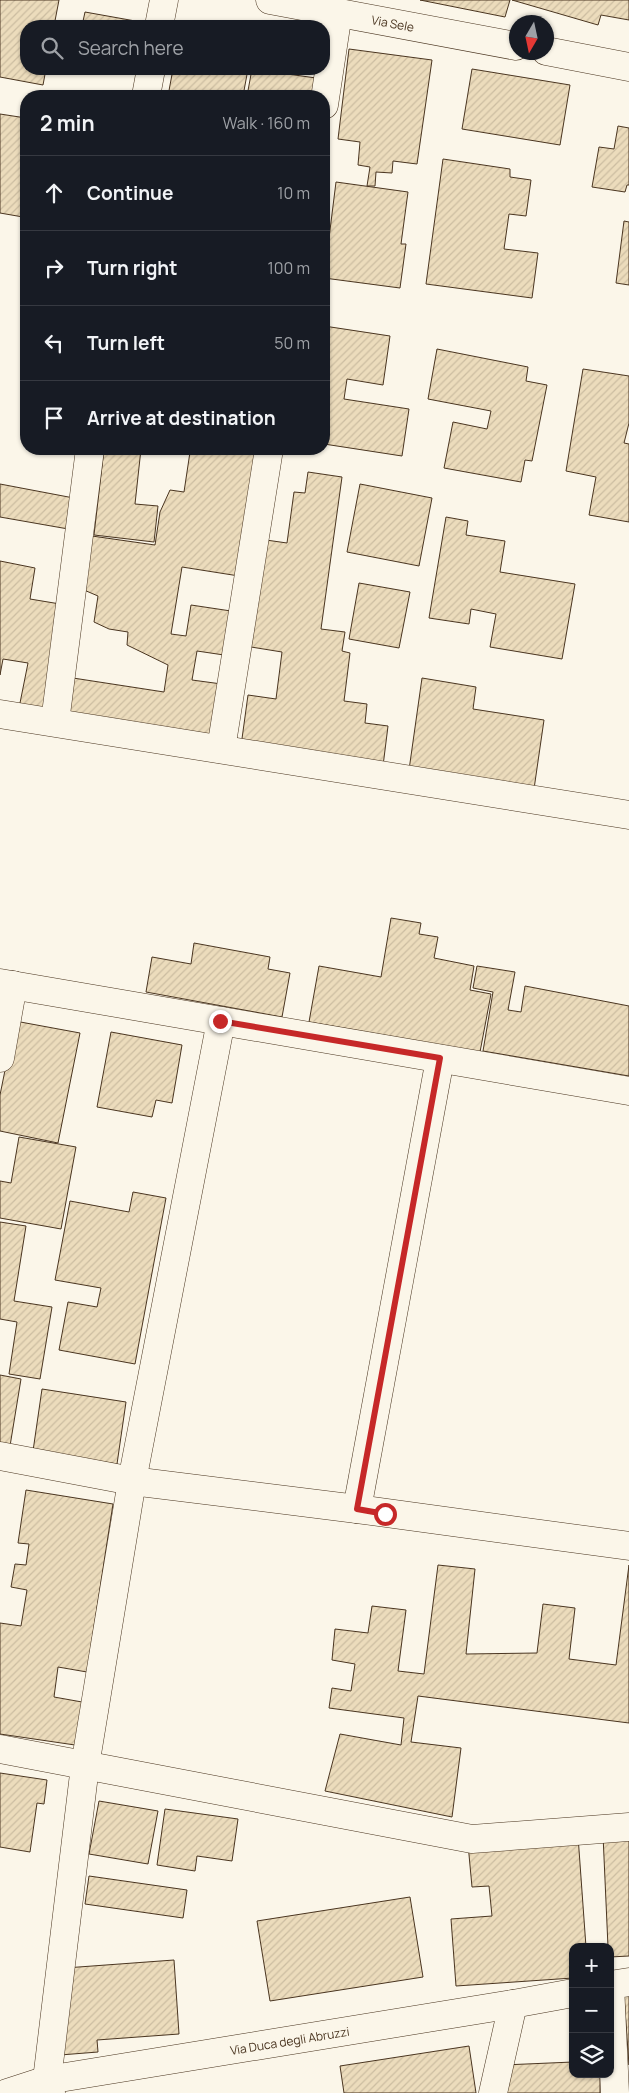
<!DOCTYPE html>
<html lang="en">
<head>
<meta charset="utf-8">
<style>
  body { margin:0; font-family:Manrope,sans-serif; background:#242831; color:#f1f3f6 }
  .controls { position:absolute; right:15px; bottom:15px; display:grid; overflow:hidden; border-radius:10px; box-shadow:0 1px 4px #0004 }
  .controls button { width:45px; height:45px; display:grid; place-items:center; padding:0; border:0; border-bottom:1px solid #363941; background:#171b24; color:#f1f3f6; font:25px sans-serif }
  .compass { position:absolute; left:509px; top:15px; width:45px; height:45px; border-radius:50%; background:#171b24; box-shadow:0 1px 4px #0004; rotate:189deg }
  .stop { position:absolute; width:15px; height:15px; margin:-11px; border:4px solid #c62828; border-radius:50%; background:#fff }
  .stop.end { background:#c62828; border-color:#fff; box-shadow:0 1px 5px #0008 }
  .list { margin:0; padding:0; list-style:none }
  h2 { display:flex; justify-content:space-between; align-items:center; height:65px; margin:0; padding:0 20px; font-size:21px }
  h2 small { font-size:16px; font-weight:400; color:#9ea1a6 }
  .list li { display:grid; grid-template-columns:32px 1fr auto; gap:15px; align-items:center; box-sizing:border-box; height:75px; padding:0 20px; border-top:1px solid #363941 }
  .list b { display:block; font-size:19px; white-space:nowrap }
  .list em { font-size:16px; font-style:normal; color:#9ea1a6 }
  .icon { flex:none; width:28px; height:28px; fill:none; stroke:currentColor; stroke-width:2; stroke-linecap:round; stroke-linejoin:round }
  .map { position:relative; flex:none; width:629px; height:2093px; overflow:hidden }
  .search { position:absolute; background:#171b24; box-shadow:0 1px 4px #0004; left:20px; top:20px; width:310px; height:55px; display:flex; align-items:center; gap:12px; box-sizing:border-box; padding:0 18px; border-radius:20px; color:#9ea1a6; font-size:19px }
  .panel { position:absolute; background:#171b24; box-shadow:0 1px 4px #0004; left:20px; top:90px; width:310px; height:365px; border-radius:20px }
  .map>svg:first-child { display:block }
  .building { fill:url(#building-hatch); stroke:#4a3520 }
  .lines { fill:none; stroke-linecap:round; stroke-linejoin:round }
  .minor-casing { stroke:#4a3520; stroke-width:29 }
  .minor { stroke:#fbf6e9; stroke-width:28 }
  .route { stroke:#c62828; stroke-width:6 }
  .labels { text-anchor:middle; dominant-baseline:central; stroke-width:4; stroke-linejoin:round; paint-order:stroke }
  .street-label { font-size:12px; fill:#4a3520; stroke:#fbf6e9 }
</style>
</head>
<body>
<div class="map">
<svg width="629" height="2093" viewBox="0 0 629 2093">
  <defs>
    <pattern id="building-hatch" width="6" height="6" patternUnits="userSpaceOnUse" patternTransform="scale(1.25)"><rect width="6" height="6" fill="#ecdcbc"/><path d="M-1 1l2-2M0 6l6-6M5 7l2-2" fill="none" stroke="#ccbda1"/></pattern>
  </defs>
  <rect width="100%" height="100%" fill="#fbf6e9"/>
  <g class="building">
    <path d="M0,0H59L54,26H26V69H46L43,85L0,77Z"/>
    <path d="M420,0H510L505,17Z"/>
    <path d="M512,0H629V20L601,15L598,25Z"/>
    <path d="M85,12L152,24L151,26H82Z"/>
    <path d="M349,49L432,60L417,164L393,161L392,173L376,172L375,186H367L370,167L358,165L360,142L338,139Z"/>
    <path d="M114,69H144L143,74Z"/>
    <path d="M173,69H248L243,96H168Z"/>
    <path d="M252,69L316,78L313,96H247Z"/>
    <path d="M472,69L570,85L560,145L462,129Z"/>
    <path d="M0,114L26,118V196L23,217L0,213Z"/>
    <path d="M618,126L629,128V185H627L625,192L592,187L599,147L614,149Z"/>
    <path d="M443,159L510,169V177L531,180L526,216L509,214L504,249L538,253L532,298L426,284Z"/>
    <path d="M336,182L408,192L401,244H406L400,288L324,278Z"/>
    <path d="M624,221L629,222V285L616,283Z"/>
    <path d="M324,326L390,336L383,385L347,379L344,399L409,409L402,456L324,444Z"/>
    <path d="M437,349L528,367L526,381L547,385L532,461L525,460L521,482L444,468L453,422L487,429L491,411L428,399Z"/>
    <path d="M583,369L629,376V423L624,443L629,444V522L589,515L596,477L566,471Z"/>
    <path d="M104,449H141L135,504L158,506L154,542L94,535Z"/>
    <path d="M205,449H258L239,576L182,567L171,634L186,636L191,605L231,611L224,655L197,651L192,680L229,685L220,743L67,715L73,678L164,692L168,665L127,645L128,632L109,629L94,622L98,596L84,590L92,536L155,545L160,512L170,490L184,492L190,452L204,454Z"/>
    <path d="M308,472L342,477L321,629L345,632L342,651L350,653L344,701L367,704L365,723L388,726L383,766L241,746L248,695L276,699L282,652L251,647L266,540L287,543L294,492L305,493Z"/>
    <path d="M0,484L79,499L74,530L0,517Z"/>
    <path d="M360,484L432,498L419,566L347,552Z"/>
    <path d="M446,517L468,521L466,535L505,541L500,572L575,584L562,659L490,647L496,614L471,609L469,624L429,618Z"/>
    <path d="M0,561L35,568L30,599L66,605L48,712L19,708L28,663L3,659L0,675Z"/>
    <path d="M359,583L410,592L399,648L349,639Z"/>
    <path d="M422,678L476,687L473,709L544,720L534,789L409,770Z"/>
    <path d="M391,918L421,923L419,934L438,937L434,958L474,966L470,990L491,994L480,1052L309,1022L319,966L381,977Z"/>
    <path d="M194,943L270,957L268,969L290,973L282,1017L146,992L152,957L191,964Z"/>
    <path d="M477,966L515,972L508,1010L521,1012L525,986L629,1006V1076L483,1051L493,992L473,988Z"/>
    <path d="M15,1021L80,1033L58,1143L0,1131V1095Z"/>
    <path d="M111,1032L182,1045L172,1103L156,1100L152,1117L97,1107Z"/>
    <path d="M19,1137L76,1147L61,1229L0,1218V1181L11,1183Z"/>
    <path d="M133,1192L166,1198L135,1364L59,1350L68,1302L97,1307L101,1288L55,1280L70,1201L129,1212Z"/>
    <path d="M0,1222L26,1226L14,1301L52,1307L40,1379L9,1374L17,1322L0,1319Z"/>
    <path d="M0,1375L21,1379L10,1446L0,1444Z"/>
    <path d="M42,1389L126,1402L117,1464L33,1451Z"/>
    <path d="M26,1490L113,1504L87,1672L58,1667L54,1697L82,1702L75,1745L0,1734V1623L21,1626L27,1590L11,1587L15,1564L26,1565L29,1544L18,1543Z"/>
    <path d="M438,1565L475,1569L466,1654L537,1653L543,1604L575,1608L569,1659L616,1665L629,1565V1723L418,1696L411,1742L461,1748L452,1817L325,1791L340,1734L401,1745L404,1718L329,1708L332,1688L351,1691L355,1664L332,1660L335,1629L368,1633L372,1606L406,1610L398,1671L424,1674Z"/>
    <path d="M0,1773L47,1780L44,1804L37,1803L30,1852L0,1847Z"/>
    <path d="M99,1801L158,1811L148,1864L89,1854Z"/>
    <path d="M165,1809L238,1819L232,1861L197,1856L195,1871L157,1865Z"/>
    <path d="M629,1834V1956L610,1957V1947H608L603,1835Z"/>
    <path d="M578,1836L586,1947H573V1978L456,1986L451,1919L492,1916L489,1886L472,1887L468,1844Z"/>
    <path d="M89,1876L187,1890L183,1918L85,1904Z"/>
    <path d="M410,1897L423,1977L270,2001L257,1921Z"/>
    <path d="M174,1960L179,2034L97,2040L98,2052L60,2055L65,1968Z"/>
    <path d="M624,1996H629V2065Z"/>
    <path d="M469,2046L476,2093H344L340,2066Z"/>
    <path d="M573,2062V2074H600V2093H497L503,2065Z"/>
  </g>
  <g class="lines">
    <defs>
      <g id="minor">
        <path id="s1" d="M270,0L516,46"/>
        <path d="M159,26L164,0"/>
        <path d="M546,51L629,67"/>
        <path d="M146,96L151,69"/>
        <path d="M324,105L338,13"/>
        <path d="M0,714L629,815"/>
        <path d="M55,722L90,449"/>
        <path d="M221,749L269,449"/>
        <path d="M0,983L629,1091"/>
        <path d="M0,1058L13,985"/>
        <path d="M0,1456L132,1481L357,1509L629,1546"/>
        <path d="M357,1509L440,1059"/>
        <path d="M0,1749L472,1839L629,1827"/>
        <path id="s2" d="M7,2093L47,2080L513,2004L573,1993"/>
        <path d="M51,2093L47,2080L85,1766L132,1481L221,1021"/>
        <path d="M493,2093L513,2004"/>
        <path d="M615,2093L610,1985L629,1982"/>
      </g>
    </defs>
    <use href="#minor" class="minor-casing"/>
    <use href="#minor" class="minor"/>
  </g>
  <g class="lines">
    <path class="route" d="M220,1021L440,1058L357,1509L385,1514"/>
  </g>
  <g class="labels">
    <g class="street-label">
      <text stroke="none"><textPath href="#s1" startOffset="125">Via Sele</textPath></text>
      <text stroke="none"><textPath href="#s2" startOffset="288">Via Duca degli Abruzzi</textPath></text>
    </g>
  </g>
</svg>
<div class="controls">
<button>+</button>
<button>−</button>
<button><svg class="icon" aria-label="layers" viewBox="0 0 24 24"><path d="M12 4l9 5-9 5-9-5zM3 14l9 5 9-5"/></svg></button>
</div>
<svg class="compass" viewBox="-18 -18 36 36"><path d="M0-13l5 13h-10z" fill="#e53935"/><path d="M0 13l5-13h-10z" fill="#9ea1a6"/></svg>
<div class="stop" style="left:385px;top:1514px"></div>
<div class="stop end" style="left:220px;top:1021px"></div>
<div class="search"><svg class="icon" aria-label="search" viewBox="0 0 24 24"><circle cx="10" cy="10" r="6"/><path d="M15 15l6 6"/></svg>Search here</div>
<section class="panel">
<h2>2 min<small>Walk · 160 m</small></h2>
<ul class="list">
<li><svg class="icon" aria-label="ahead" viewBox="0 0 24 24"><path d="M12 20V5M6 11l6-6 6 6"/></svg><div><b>Continue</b></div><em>10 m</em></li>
<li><svg class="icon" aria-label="right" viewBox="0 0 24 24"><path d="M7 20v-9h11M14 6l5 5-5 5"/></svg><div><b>Turn right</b></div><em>100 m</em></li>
<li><svg class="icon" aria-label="left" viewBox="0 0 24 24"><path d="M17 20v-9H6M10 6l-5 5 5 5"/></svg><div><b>Turn left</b></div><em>50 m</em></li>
<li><svg class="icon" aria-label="arrive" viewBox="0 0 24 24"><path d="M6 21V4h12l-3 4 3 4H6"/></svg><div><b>Arrive at destination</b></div></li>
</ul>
</section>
</div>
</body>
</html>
